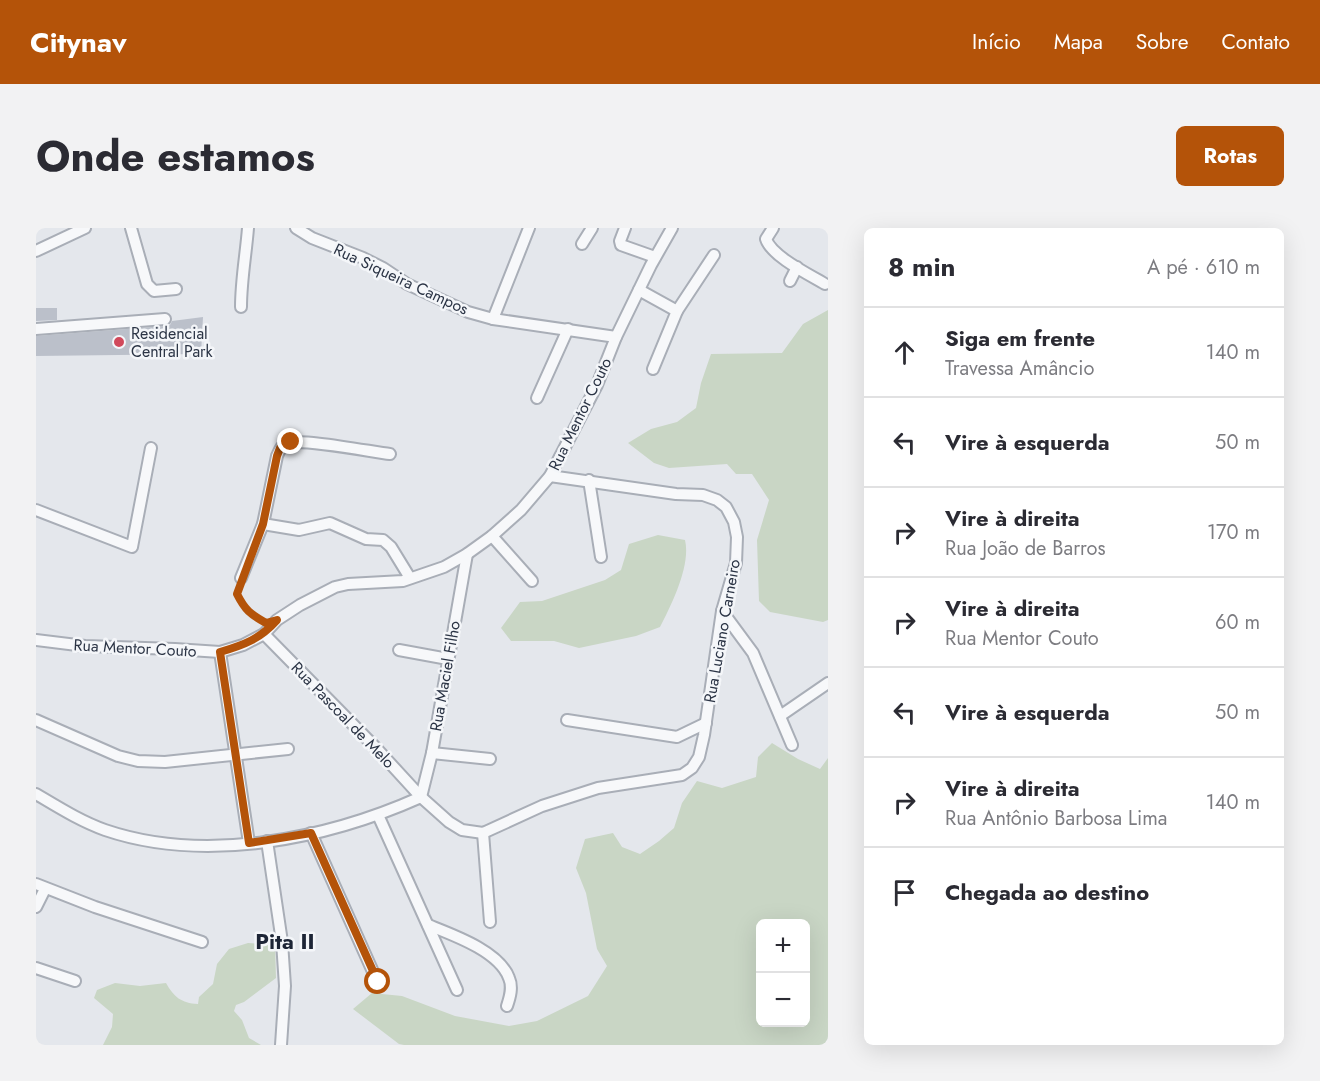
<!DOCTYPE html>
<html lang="pt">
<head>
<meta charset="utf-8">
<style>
  body { margin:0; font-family:Jost,sans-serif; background:#f2f2f3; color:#2b2b33 }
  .controls { position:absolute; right:18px; bottom:18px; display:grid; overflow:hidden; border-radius:9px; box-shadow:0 6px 24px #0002 }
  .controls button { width:54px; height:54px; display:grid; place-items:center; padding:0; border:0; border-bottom:2px solid #e1e1e2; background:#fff; color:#2b2b33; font:30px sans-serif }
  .stop { position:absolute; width:18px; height:18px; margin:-14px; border:4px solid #b45309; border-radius:50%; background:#fff }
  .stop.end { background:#b45309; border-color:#fff; box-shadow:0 2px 6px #0008 }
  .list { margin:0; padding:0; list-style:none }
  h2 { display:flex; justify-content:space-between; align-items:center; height:78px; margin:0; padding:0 24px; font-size:26px }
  h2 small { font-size:20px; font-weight:400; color:#7c7c81 }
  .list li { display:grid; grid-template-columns:39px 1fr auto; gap:18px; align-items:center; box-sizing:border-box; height:90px; padding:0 24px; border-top:2px solid #e1e1e2 }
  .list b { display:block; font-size:22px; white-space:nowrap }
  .list p { margin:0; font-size:20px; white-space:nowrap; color:#7c7c81 }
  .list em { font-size:20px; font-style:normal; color:#7c7c81 }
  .icon { flex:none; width:33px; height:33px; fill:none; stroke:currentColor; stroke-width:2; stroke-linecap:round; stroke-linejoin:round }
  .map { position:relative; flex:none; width:792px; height:817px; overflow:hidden; border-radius:9px }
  header { display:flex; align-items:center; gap:36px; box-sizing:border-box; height:84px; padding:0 30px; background:#b45309; color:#fff }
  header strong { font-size:28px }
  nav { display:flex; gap:33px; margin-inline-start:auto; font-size:21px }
  .intro { display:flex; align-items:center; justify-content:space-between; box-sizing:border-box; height:144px; padding:0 36px }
  h1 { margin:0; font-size:42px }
  .button { padding:15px 27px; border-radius:9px; background:#b45309; color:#fff; font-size:21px; font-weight:700 }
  main { display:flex; gap:36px; padding:0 36px }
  aside { flex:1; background:#fff; border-radius:9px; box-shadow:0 6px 24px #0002 }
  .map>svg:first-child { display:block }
  .green { fill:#c9d6c5; fill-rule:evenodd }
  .building { fill:#bbc0ca }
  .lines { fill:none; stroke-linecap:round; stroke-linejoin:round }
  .minor-casing { stroke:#a9aeb7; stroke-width:14 }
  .path { stroke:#c2c5cb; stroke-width:1.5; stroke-dasharray:4.5 4.5; stroke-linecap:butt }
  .minor { stroke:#f7f8fa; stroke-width:10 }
  .route { stroke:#b45309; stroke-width:8 }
  .poi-dot { fill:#d1495b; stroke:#f4f6f9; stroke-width:2 }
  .labels { text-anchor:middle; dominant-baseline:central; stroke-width:5; stroke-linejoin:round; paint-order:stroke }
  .street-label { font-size:16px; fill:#2b3445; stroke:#f4f6f9 }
  .poi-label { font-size:16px; fill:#2b3445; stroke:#f4f6f9; text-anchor:start }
  .district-label { font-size:22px; font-weight:bold; fill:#1d2536; stroke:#f4f6f9 }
</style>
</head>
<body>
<header>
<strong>Citynav</strong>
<nav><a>Início</a><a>Mapa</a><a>Sobre</a><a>Contato</a></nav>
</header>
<div class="intro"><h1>Onde estamos</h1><a class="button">Rotas</a></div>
<main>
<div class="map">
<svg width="792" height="817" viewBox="0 0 792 817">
  <rect width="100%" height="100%" fill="#e4e7ec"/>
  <g class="green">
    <path d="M792,82V392L787,394L734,384L723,373L721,312L733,272L716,246H700L691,236L633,240L618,235L592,215L615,201L641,194L660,180L665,155L675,126L746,125L767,96Z"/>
    <path d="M622,307L649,312C655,337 636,376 624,399L600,408L543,420L518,413H475L465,400L484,374L506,373L569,352L585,342L593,316Z"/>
    <path d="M736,515L762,531L784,541L792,530V817H368L363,816L317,781L336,765L366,768L419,788L473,798L501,793L552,768L571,738L561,721L550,665L540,640L549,611L577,605L586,619L604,626L623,613L638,600L646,575L661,553L686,560L720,549L722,529ZM724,696H770V794H724Z"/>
    <path d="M212,715L239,717L240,750L208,774L200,777L198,783L206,792L213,810L225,817H67L76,799L77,786L58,770L61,762L79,755L104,758L130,755C138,769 145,775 162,776L163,769L177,756L181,736L193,721Z"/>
  </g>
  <g class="building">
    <path d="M0,80H21V92L0,93Z"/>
    <path d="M167,89L165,126L0,128V108L130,98L134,97L136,93Z"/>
  </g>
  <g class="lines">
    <defs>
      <g id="minor">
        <path d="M95,0L111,56L118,63L140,61"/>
        <path d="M260,0L276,10L327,30L347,40L371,56L432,84L457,91L580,109"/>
        <path d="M589,0L584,13L585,17L619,29"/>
        <path d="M737,0L730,11C735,28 774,47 789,56"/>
        <path d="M546,16L556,0"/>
        <path d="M0,23L49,0"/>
        <path d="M754,53L761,39"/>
        <path d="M603,62L641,83"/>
        <path d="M205,79C205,52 210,26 212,0"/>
        <path d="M457,91L493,0"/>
        <path d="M0,101L129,91"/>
        <path d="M617,141L641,83L678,27"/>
        <path d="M501,170L532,101"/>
        <path d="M553,252L565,329"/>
        <path d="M0,282L96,319L115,220"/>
        <path d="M227,296L263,302L294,295L330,311L347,312L355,319L374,350"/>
        <path d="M456,308L496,353"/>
        <path d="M205,350L227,296L241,228C243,224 244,219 249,216C261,209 336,224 354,226"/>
        <path d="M686,383L717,425L756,517"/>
        <path d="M228,406L341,521L385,569"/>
        <path d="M0,412L49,418L139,421L184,424L207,417L228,406L241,392L264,377L299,359L312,356L367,353L408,339L431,326L456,308L485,282L514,248L561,157L580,109L615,37L636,0"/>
        <path d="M363,422L412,431"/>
        <path d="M184,424L213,615"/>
        <path d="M744,488L792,455"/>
        <path d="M0,492L82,528L102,533L129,534L252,521"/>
        <path d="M531,492L641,509L670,495"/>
        <path d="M396,525L454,531"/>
        <path d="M0,566C22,579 44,593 69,602C169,636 291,611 385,569L413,594L426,602L447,605L506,578L562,560L646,547L656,540L663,529L668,507L686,383L700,335L701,309L698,294L690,279L681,272L667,267L640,266L514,248"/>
        <path d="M385,569L396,525L431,326"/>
        <path d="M342,587L421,762"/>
        <path d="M275,605L342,755"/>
        <path d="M447,605L454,694"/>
        <path d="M231,613L246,714L249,758L245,817"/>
        <path d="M0,656L59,679L166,714"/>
        <path d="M0,679L9,661"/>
        <path d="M392,697C417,707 463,723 473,750C477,759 474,769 471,778"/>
        <path d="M0,740L39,753"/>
      </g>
    </defs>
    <use href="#minor" class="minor-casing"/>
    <path class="path" d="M203,359L201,366L208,381L227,393"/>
    <use href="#minor" class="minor"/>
  </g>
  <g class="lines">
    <path class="route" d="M255,214L244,220L241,228L227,296L201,366C209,382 214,386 230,395L241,392C224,411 208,417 184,424L213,615L275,605L342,754"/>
  </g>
  <circle class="poi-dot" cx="83" cy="114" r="6"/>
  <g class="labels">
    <g class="street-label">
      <text transform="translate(365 51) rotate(25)">Rua Siqueira Campos</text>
      <text transform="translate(544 186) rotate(-64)">Rua Mentor Couto</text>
      <text transform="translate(686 403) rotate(-80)">Rua Luciano Carneiro</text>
      <text transform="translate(99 420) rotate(3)">Rua Mentor Couto</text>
      <text transform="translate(409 448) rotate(-80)">Rua Maciel Filho</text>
      <text transform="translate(307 487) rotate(46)">Rua Pascoal de Melo</text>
    </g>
    <g class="poi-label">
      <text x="95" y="105">Residencial<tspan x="95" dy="18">Central Park</tspan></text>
    </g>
    <g class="district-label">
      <text x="249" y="713">Pita II</text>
    </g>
  </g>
</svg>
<div class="controls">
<button>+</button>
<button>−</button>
</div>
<div class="stop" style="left:342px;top:754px"></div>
<div class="stop end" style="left:255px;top:214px"></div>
</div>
<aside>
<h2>8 min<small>A pé · 610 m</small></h2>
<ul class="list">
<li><svg class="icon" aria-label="ahead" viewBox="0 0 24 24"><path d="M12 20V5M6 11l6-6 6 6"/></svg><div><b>Siga em frente</b><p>Travessa Amâncio</p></div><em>140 m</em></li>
<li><svg class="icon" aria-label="left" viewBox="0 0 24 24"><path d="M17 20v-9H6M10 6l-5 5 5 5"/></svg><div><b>Vire à esquerda</b></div><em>50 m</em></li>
<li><svg class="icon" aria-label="right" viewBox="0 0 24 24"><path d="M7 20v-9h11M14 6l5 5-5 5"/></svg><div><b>Vire à direita</b><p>Rua João de Barros</p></div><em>170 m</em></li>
<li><svg class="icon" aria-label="right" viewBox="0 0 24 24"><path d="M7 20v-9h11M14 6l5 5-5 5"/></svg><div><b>Vire à direita</b><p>Rua Mentor Couto</p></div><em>60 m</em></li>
<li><svg class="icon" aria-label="left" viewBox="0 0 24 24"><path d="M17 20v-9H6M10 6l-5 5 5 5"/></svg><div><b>Vire à esquerda</b></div><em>50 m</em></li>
<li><svg class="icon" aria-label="right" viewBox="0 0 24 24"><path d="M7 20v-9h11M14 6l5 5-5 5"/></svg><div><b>Vire à direita</b><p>Rua Antônio Barbosa Lima</p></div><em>140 m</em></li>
<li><svg class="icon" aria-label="arrive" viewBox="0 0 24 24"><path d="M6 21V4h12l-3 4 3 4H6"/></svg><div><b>Chegada ao destino</b></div></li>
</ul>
</aside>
</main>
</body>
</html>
